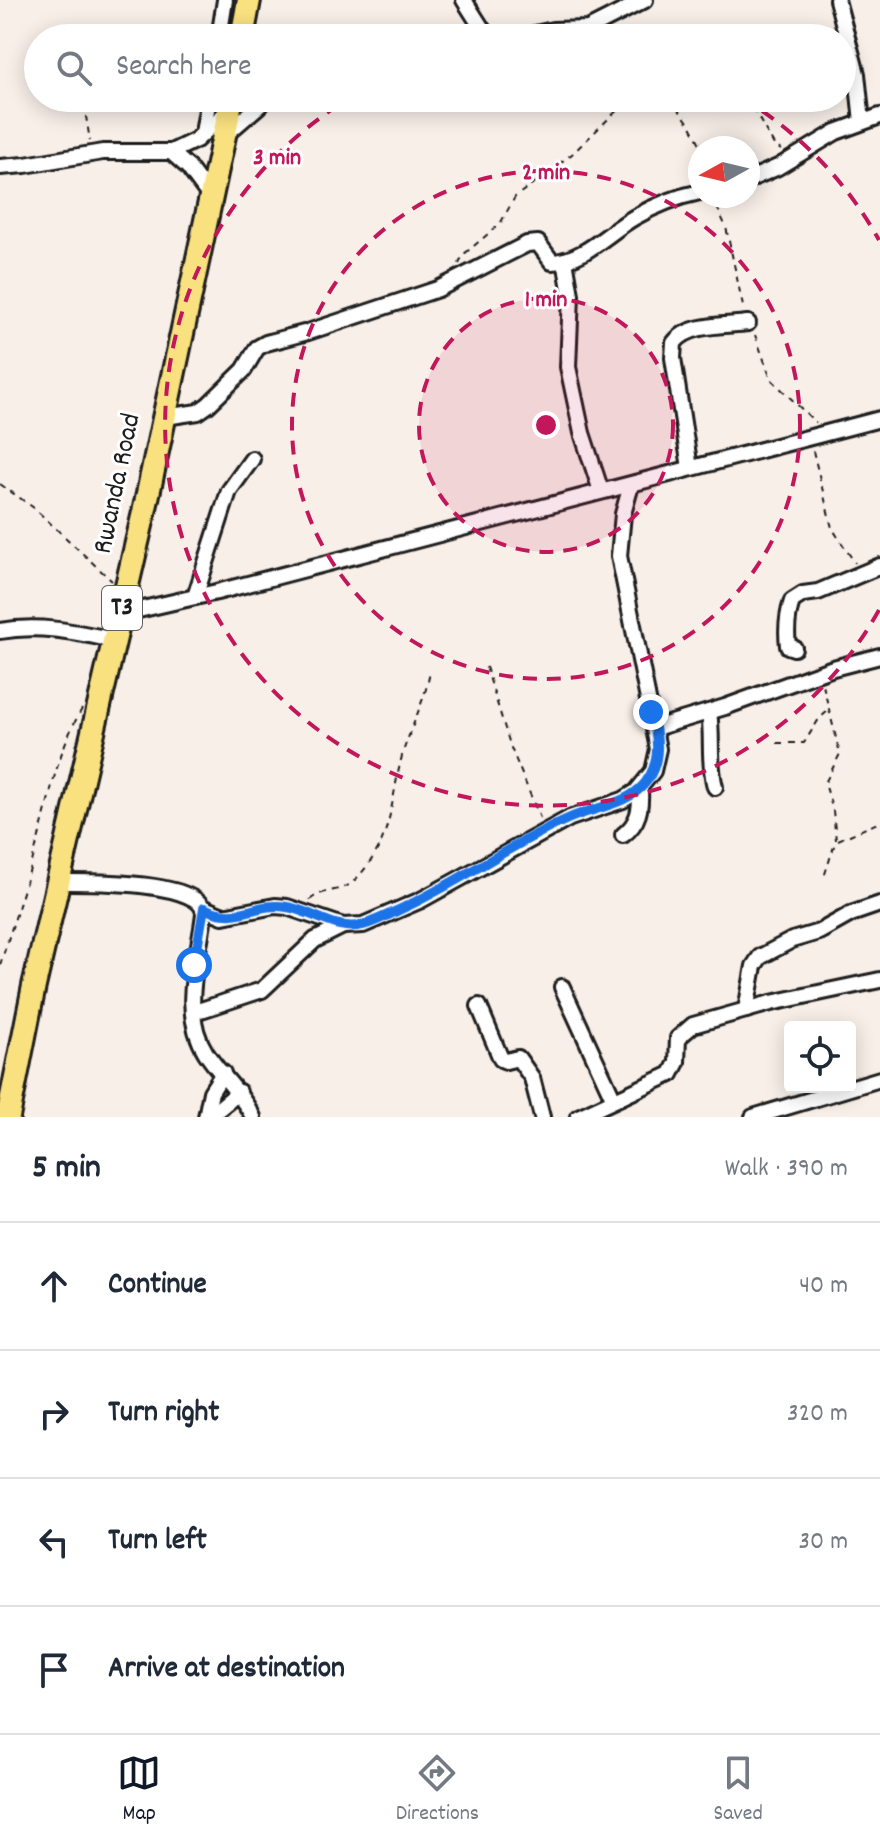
<!DOCTYPE html>
<html lang="en">
<head>
<meta charset="utf-8">
<style>
  body { margin:0; font-family:Dekko,sans-serif; background:#f6f6f7; color:#1f2937 }
  .controls { position:absolute; right:24px; bottom:24px; display:grid; overflow:hidden; border-radius:8px; box-shadow:0 4px 20px #0003 }
  .controls button { width:72px; height:72px; display:grid; place-items:center; padding:0; border:0; border-bottom:2px solid #e0e1e3; background:#fff; color:#1f2937; font:40px sans-serif }
  .compass { position:absolute; left:688px; top:136px; width:72px; height:72px; border-radius:50%; background:#fff; box-shadow:0 4px 20px #0003; rotate:262deg }
  .stop { position:absolute; width:24px; height:24px; margin:-18px; border:6px solid #1a73e8; border-radius:50%; background:#fff }
  .stop.end { background:#1a73e8; border-color:#fff; box-shadow:0 2px 8px #0008 }
  .list { margin:0; padding:0; list-style:none }
  h2 { display:flex; justify-content:space-between; align-items:center; height:104px; margin:0; padding:0 32px; font-size:34px }
  h2 small { font-size:26px; font-weight:400; color:#747a83 }
  .list li { display:grid; grid-template-columns:52px 1fr auto; gap:24px; align-items:center; box-sizing:border-box; height:128px; padding:0 32px; border-top:2px solid #e0e1e3 }
  .list b { display:block; font-size:30px; white-space:nowrap }
  .list em { font-size:26px; font-style:normal; color:#747a83 }
  .icon { flex:none; width:44px; height:44px; fill:none; stroke:currentColor; stroke-width:2; stroke-linecap:round; stroke-linejoin:round }
  .map { position:relative; flex:none; width:880px; height:1117px; overflow:hidden }
  .search { position:absolute; background:#fff; box-shadow:0 4px 20px #0003; left:24px; right:24px; top:24px; height:88px; display:flex; align-items:center; gap:20px; box-sizing:border-box; padding:0 28px; border-radius:44px; color:#747a83; font-size:30px }
  .sheet { height:616px; background:#fff }
  nav { display:flex; justify-content:space-around; align-items:center; box-sizing:border-box; height:112px; border-top:2px solid #e0e1e3; background:#fff; font-size:22px; color:#747a83 }
  nav a { display:grid; justify-items:center; gap:4px }
  nav .on { color:#111827 }
  .map>svg:first-child { display:block }
  .lines { fill:none; stroke-linecap:round; stroke-linejoin:round }
  .minor-casing { stroke:#1c1c1c; stroke-width:20 }
  .highway-casing { stroke:#1c1c1c; stroke-width:28 }
  .path { stroke:#1c1c1c; stroke-width:2; stroke-dasharray:6 6; stroke-linecap:butt }
  .minor { stroke:#fff; stroke-width:14 }
  .highway { stroke:#fae180; stroke-width:22 }
  .route { stroke:#1a73e8; stroke-width:10 }
  .ring { fill:none; stroke:#c2185b; stroke-width:4; stroke-dasharray:14 10 }
  .labels { text-anchor:middle; dominant-baseline:central; stroke-width:6; stroke-linejoin:round; paint-order:stroke }
  .shield { fill:#fff; stroke:#606060; stroke-width:2 }
  .shield-label { font-size:26px; font-weight:bold; fill:#1c1c1c }
  .street-label { font-size:28px; fill:#1c1c1c; stroke:#fff }
  .centre { fill:#c2185b; stroke:#fff; stroke-width:4 }
  .ring-label { font-size:24px; text-anchor:middle; font-weight:bold; fill:#c2185b; stroke:#fff; stroke-width:6; stroke-linejoin:round; paint-order:stroke }
</style>
</head>
<body>
<div class="map">
<svg width="880" height="1117" viewBox="0 0 880 1117">
  <rect width="100%" height="100%" fill="#f8efe8"/>
  <filter id="ink" filterUnits="userSpaceOnUse"><feTurbulence type="fractalNoise" baseFrequency=".0125" numOctaves="2"/><feDisplacementMap in="SourceGraphic" scale="16" xChannelSelector="R" yChannelSelector="G"/><feConvolveMatrix kernelMatrix="1 2 1 2 8 2 1 2 1" color-interpolation-filters="sRGB"/></filter>
  <g filter="url(#ink)">
    <g class="lines">
      <defs>
        <g id="minor">
          <path d="M464,0L488,38"/>
          <path d="M837,0L857,74L862,122"/>
          <path d="M219,38L225,0"/>
          <path d="M518,38L553,30L588,29L645,0"/>
          <path d="M203,133L209,98"/>
          <path d="M224,136L268,98"/>
          <path d="M171,152L196,140L230,109"/>
          <path d="M0,167L25,165L103,152H171L188,167L211,198"/>
          <path d="M748,180L778,167L836,132L880,116"/>
          <path d="M565,260L571,295L568,367L582,433L601,491"/>
          <path d="M165,417L198,412L208,405L244,370L257,348L266,343L308,332L438,289L527,244L538,243L552,262C584,261 608,232 635,217C656,205 676,197 700,192"/>
          <path d="M690,468L673,358L674,343C688,323 726,326 748,323"/>
          <path d="M195,597L229,491L252,459"/>
          <path d="M121,614L217,592L880,419"/>
          <path d="M0,631C40,624 75,632 114,640"/>
          <path d="M794,648L788,646C786,630 787,616 792,601L803,594L818,592L880,566"/>
          <path d="M709,712C713,737 708,761 715,787"/>
          <path d="M655,728L725,707L833,668L880,656"/>
          <path d="M623,835C639,823 641,808 640,789"/>
          <path d="M60,882C86,882 205,880 204,914C199,959 179,1010 206,1053C221,1076 241,1092 253,1117"/>
          <path d="M204,908L223,916L275,906L287,907L343,926L363,925L421,900L570,818L623,800L636,792L653,771L658,749L619,556L623,514L631,485"/>
          <path d="M562,987L614,1100"/>
          <path d="M479,1006L501,1059L506,1061L518,1058L532,1078L542,1117"/>
          <path d="M746,1010L754,966L760,957L792,940L819,932L851,914L880,904"/>
          <path d="M195,1012L262,990L315,940L343,926"/>
          <path d="M206,1117L211,1092L223,1073"/>
          <path d="M209,1117L239,1092"/>
          <path d="M578,1117L671,1074L677,1062L678,1038L693,1025L771,1003L880,980"/>
          <path d="M753,1117L880,1079"/>
        </g>
        <g id="highway">
          <path d="M242,38L249,0"/>
          <path d="M8,1117L34,986L145,508L232,98"/>
        </g>
      </defs>
      <use href="#minor" class="minor-casing"/>
      <use href="#highway" class="highway-casing"/>
      <g class="path">
        <path d="M701,38H714"/>
        <path d="M670,98L691,126L702,148"/>
        <path d="M747,98L774,145L781,150"/>
        <path d="M84,104L90,141"/>
        <path d="M712,196L726,227L744,311"/>
        <path d="M459,264L463,255L500,224L515,197L572,154L630,98"/>
        <path d="M755,335L771,379L816,423"/>
        <path d="M813,451L832,528L855,563"/>
        <path d="M0,484L34,508L112,581"/>
        <path d="M486,667L511,748L540,818"/>
        <path d="M823,685L840,754L825,783L833,811L836,840L824,877"/>
        <path d="M777,743H804L819,719L829,710"/>
        <path d="M838,840L880,822"/>
        <path d="M310,900C323,888 342,893 354,881C396,839 389,799 404,749C413,723 425,699 430,672"/>
        <path d="M0,965C14,921 28,878 40,833C51,791 59,747 82,709"/>
      </g>
      <use href="#minor" class="minor"/>
      <use href="#highway" class="highway"/>
    </g>
  </g>
  <g class="lines" filter="url(#ink)">
    <path class="route" d="M194,965L204,908C239,925 254,901 287,907C313,911 336,932 363,925C377,921 390,914 403,908C460,882 512,843 570,818C595,807 628,805 646,782C662,760 658,736 651,712"/>
  </g>
  <circle cx="546" cy="425" r="127" fill="#c2185b" fill-opacity=".12"/>
  <g class="ring">
    <circle cx="546" cy="425" r="127"/>
    <circle cx="546" cy="425" r="254"/>
    <path d="M879 610A381 381 0 1 1 350 98M742 98A381 381 0 0 1 879 240"/>
  </g>
  <g class="labels">
    <rect class="shield" x="102" y="586" width="40" height="44" rx="6"/>
    <g class="shield-label">
      <text x="122" y="608">T3</text>
    </g>
    <g class="street-label">
      <text transform="translate(119 484) rotate(-78)">Rwanda Road</text>
    </g>
  </g>
  <circle cx="546" cy="425" r="12" class="centre"/>
  <g class="ring-label">
    <text x="277" y="164">3 min</text>
    <text x="546" y="179">2 min</text>
    <text x="546" y="306">1 min</text>
  </g>
</svg>
<div class="controls">
<button><svg class="icon" aria-label="locate" viewBox="0 0 24 24"><circle cx="12" cy="12" r="6"/><path d="M12 2v4M12 18v4M2 12h4M18 12h4"/></svg></button>
</div>
<svg class="compass" viewBox="-18 -18 36 36"><path d="M0-13l5 13h-10z" fill="#e53935"/><path d="M0 13l5-13h-10z" fill="#747a83"/></svg>
<div class="stop" style="left:194px;top:965px"></div>
<div class="stop end" style="left:651px;top:712px"></div>
<div class="search"><svg class="icon" aria-label="search" viewBox="0 0 24 24"><circle cx="10" cy="10" r="6"/><path d="M15 15l6 6"/></svg>Search here</div>
</div>
<section class="sheet">
<h2>5 min<small>Walk · 390 m</small></h2>
<ul class="list">
<li><svg class="icon" aria-label="ahead" viewBox="0 0 24 24"><path d="M12 20V5M6 11l6-6 6 6"/></svg><div><b>Continue</b></div><em>40 m</em></li>
<li><svg class="icon" aria-label="right" viewBox="0 0 24 24"><path d="M7 20v-9h11M14 6l5 5-5 5"/></svg><div><b>Turn right</b></div><em>320 m</em></li>
<li><svg class="icon" aria-label="left" viewBox="0 0 24 24"><path d="M17 20v-9H6M10 6l-5 5 5 5"/></svg><div><b>Turn left</b></div><em>30 m</em></li>
<li><svg class="icon" aria-label="arrive" viewBox="0 0 24 24"><path d="M6 21V4h12l-3 4 3 4H6"/></svg><div><b>Arrive at destination</b></div></li>
</ul>
</section>
<nav>
<a class="on"><svg class="icon" aria-label="map" viewBox="0 0 24 24"><path d="M3 6l6-2 6 2 6-2v14l-6 2-6-2-6 2zM9 4v14M15 6v14"/></svg>Map</a>
<a><svg class="icon" aria-label="directions" viewBox="0 0 24 24"><path d="M12 3l9 9-9 9-9-9zM9 14v-3h6M13 9l2 2-2 2"/></svg>Directions</a>
<a><svg class="icon" aria-label="saved" viewBox="0 0 24 24"><path d="M7 4h10v16l-5-4-5 4z"/></svg>Saved</a>
</nav>
</body>
</html>
